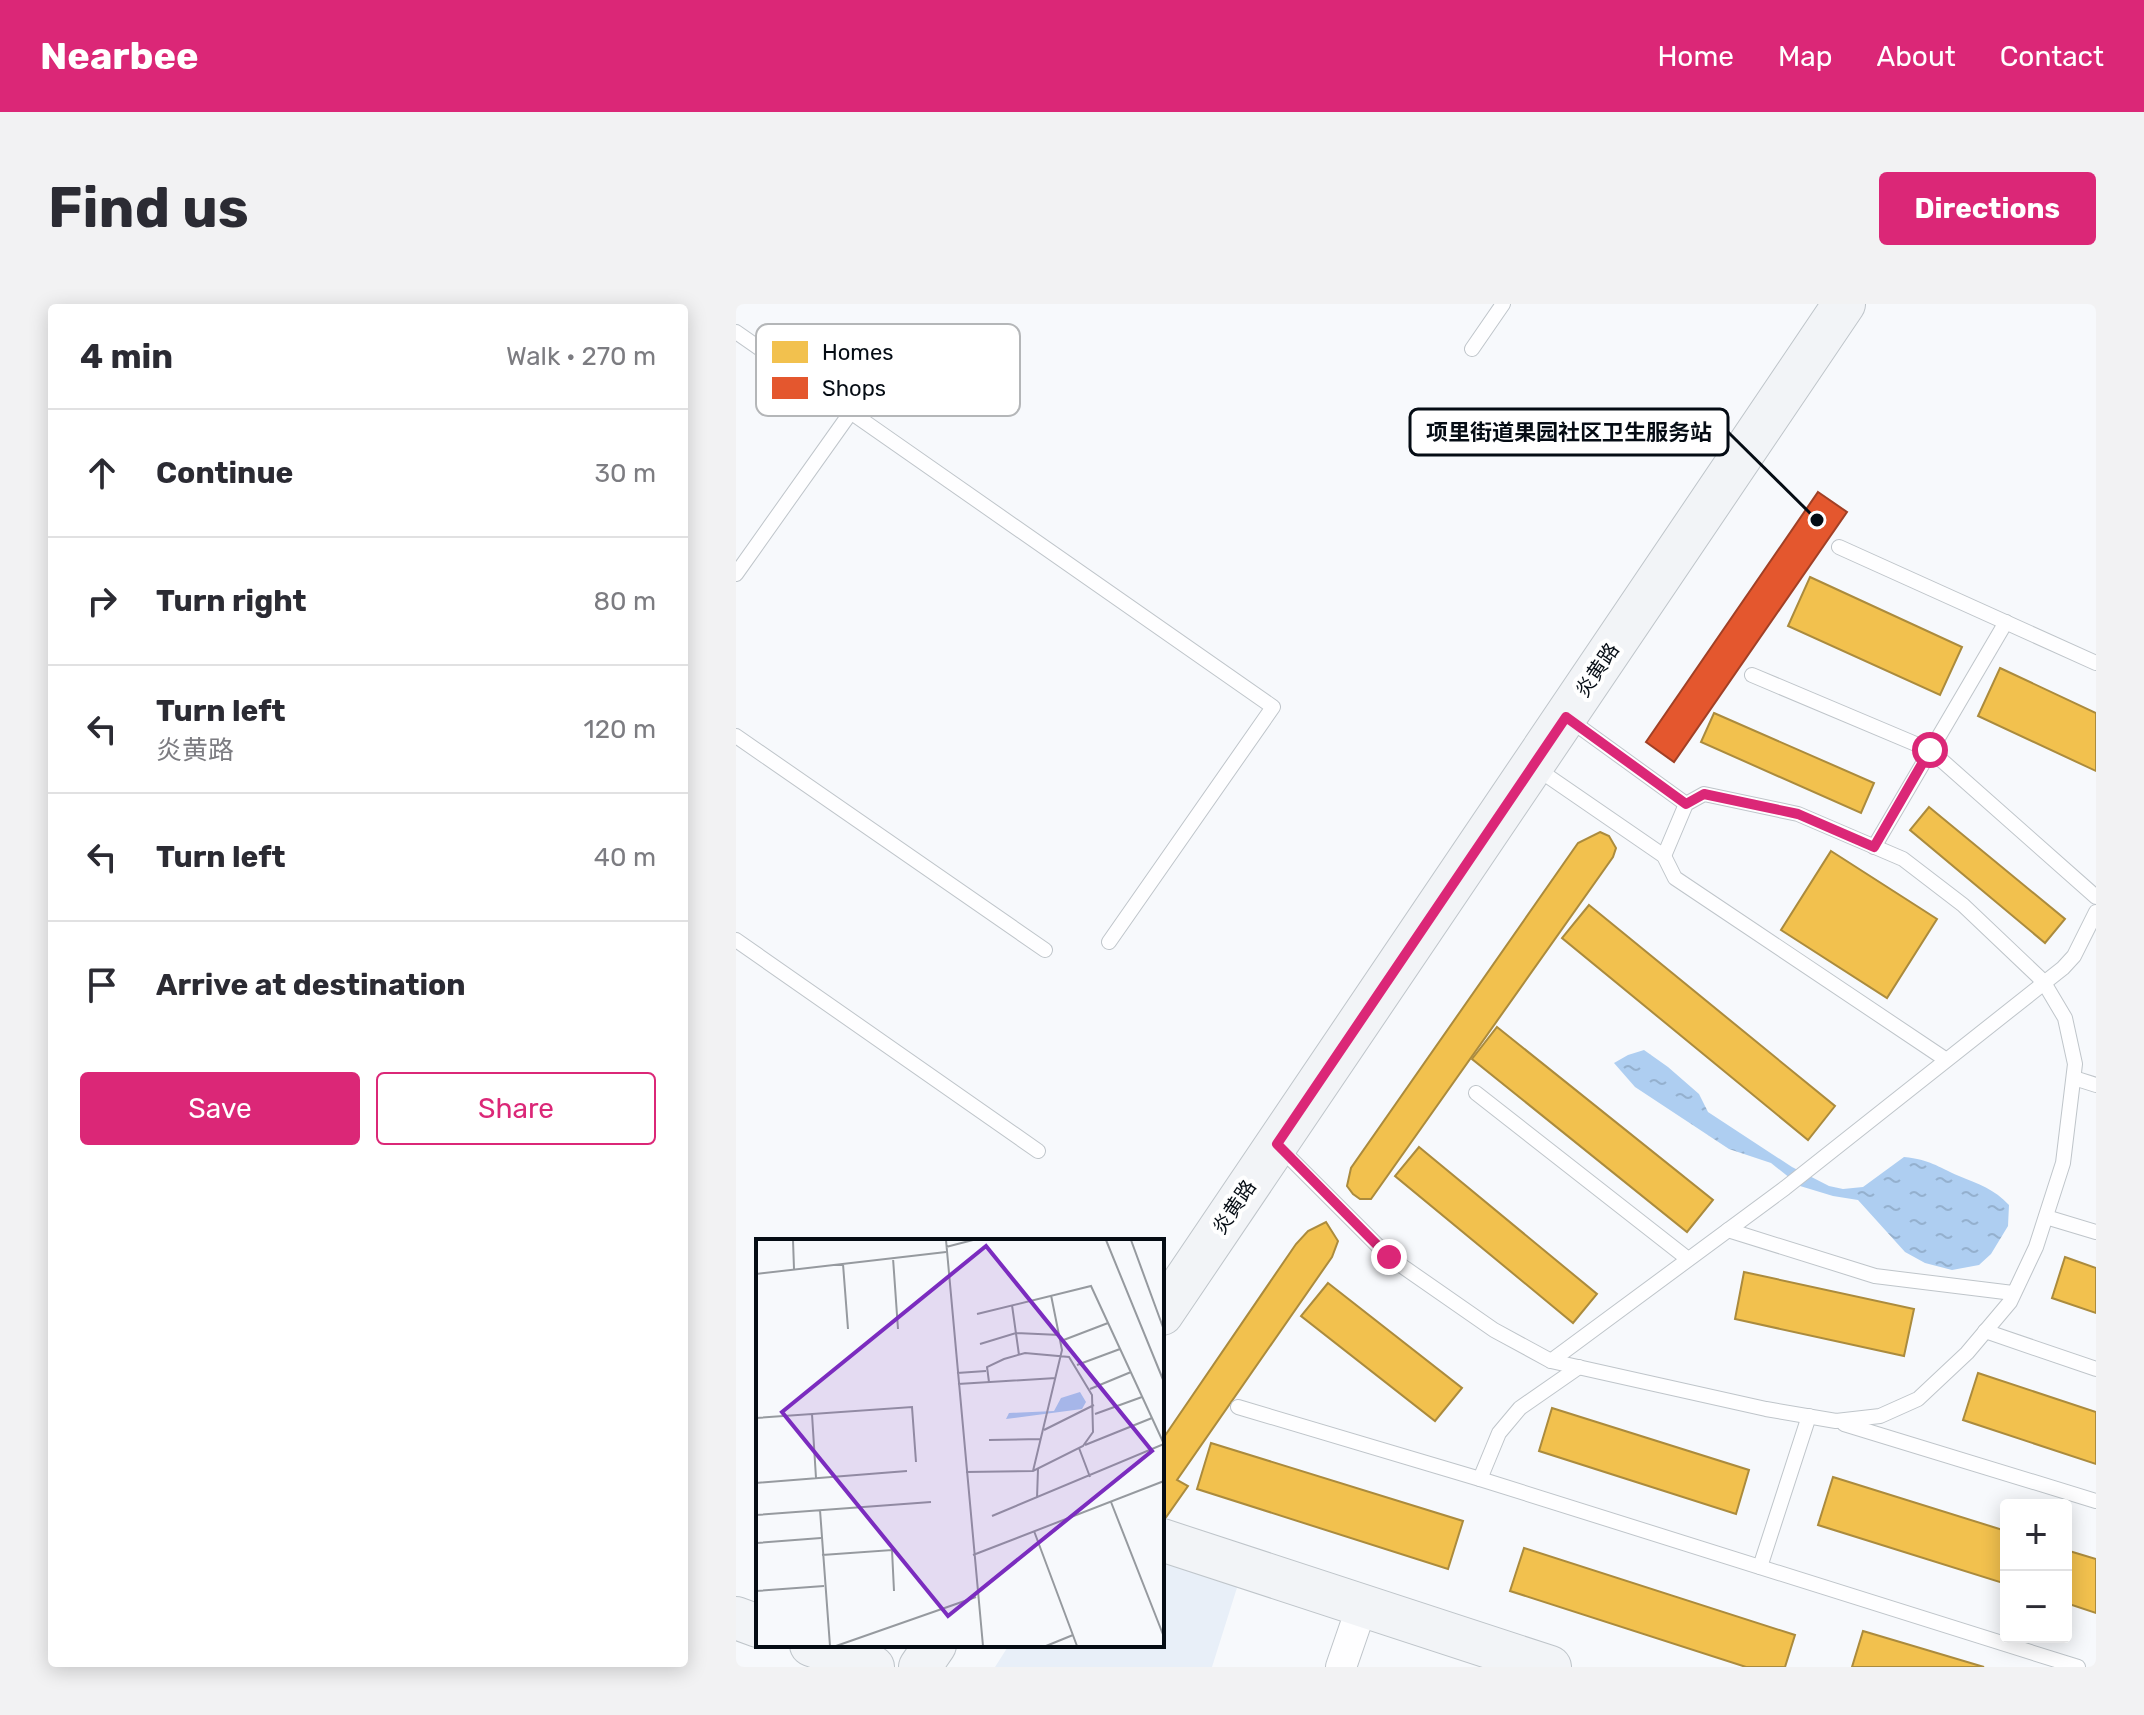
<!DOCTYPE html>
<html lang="en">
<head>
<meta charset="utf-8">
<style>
  body { margin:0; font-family:Rubik,"Noto Sans SC",sans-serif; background:#f2f2f3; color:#2b2b33 }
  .controls { position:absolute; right:24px; bottom:24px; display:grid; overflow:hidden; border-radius:8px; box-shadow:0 4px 20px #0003 }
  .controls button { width:72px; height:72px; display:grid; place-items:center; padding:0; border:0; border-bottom:2px solid #e1e1e2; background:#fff; color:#2b2b33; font:40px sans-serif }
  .stop { position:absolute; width:24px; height:24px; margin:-18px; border:6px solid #db2777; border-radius:50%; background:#fff }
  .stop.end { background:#db2777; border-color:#fff; box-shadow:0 2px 8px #0008 }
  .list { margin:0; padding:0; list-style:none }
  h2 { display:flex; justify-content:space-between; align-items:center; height:104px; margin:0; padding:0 32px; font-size:34px }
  h2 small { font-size:26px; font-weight:400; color:#7c7c81 }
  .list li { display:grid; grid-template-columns:52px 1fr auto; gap:24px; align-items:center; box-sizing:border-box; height:128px; padding:0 32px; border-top:2px solid #e1e1e2 }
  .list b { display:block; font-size:30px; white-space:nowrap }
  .list p { margin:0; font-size:26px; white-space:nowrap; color:#7c7c81 }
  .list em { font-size:26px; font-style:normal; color:#7c7c81 }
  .actions { display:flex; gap:16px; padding:24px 32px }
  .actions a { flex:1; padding:18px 0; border:2px solid #db2777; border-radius:8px; text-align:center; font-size:28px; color:#db2777 }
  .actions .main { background:#db2777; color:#fff }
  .icon { flex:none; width:44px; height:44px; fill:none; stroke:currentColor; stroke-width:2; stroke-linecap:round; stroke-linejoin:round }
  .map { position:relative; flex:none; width:1360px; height:1363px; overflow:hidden; border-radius:8px }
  header { display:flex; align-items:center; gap:48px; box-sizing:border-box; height:112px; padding:0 40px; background:#db2777; color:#fff }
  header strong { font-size:38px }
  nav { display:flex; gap:44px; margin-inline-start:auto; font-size:28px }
  .intro { display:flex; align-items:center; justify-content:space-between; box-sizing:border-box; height:192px; padding:0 48px }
  h1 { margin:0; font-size:56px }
  .button { padding:20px 36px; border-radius:8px; background:#db2777; color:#fff; font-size:28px; font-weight:700 }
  main { display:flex; gap:48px; padding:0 48px }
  aside { flex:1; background:#fff; border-radius:8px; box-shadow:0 4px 20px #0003 }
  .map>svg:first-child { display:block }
  .built { fill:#e8eff8 }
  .water { fill:url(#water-ripples) }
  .homes { fill:#f2c14e; stroke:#ab8b3d; stroke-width:2 }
  .shops { fill:#e4572e; stroke:#a14026; stroke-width:2 }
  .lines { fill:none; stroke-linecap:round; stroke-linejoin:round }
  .lane-casing { stroke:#bfc5ca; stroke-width:16 }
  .street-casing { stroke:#bfc5ca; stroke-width:32 }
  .secondary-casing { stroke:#bfc5ca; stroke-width:44 }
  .lane { stroke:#fefeff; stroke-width:14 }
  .street { stroke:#fefeff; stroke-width:30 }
  .secondary { stroke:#f2f4f7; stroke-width:42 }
  .route { stroke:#db2777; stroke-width:10 }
  .labels { text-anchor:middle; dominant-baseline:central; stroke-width:8; stroke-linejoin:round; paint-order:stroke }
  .street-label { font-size:20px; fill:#050c14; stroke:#fff }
  .inset-road { fill:none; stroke:#969a9f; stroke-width:2 }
  .view { fill:#7b2cbf; fill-opacity:0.15; stroke:#7b2cbf; stroke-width:4 }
  .inset-edge { fill:none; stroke:#050c14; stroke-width:4 }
  .key { fill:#fff; stroke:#b4b6b8; stroke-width:2 }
  .key-label { font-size:22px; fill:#050c14 }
  .leader { fill:none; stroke:#050c14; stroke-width:3 }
  .callout-dot { fill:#050c14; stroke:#fff; stroke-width:3 }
  .callout { fill:#fff; stroke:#050c14; stroke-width:3 }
  .callout-label { font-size:22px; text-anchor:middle; font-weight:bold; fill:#050c14 }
</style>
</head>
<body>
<header>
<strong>Nearbee</strong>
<nav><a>Home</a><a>Map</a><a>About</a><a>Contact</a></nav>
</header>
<div class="intro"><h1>Find us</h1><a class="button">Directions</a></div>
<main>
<aside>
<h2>4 min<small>Walk · 270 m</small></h2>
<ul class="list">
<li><svg class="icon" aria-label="ahead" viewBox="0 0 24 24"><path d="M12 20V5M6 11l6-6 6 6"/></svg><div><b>Continue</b></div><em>30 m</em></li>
<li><svg class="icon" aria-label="right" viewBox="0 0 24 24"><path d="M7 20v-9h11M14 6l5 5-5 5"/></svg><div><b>Turn right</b></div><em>80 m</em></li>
<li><svg class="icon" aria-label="left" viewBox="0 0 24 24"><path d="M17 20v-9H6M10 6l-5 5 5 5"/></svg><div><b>Turn left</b><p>炎黄路</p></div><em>120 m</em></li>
<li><svg class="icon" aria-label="left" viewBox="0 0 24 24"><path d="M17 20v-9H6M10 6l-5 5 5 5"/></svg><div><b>Turn left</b></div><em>40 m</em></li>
<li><svg class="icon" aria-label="arrive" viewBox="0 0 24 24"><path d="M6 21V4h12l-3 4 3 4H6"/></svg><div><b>Arrive at destination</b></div></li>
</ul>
<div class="actions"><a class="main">Save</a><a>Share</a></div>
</aside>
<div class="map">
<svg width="1360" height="1363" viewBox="0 0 1360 1363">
  <defs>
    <pattern id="water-ripples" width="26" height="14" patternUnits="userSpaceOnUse" patternTransform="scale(2)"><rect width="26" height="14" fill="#aecef1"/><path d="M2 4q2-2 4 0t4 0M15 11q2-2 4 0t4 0" fill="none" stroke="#94b0ce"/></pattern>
  </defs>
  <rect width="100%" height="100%" fill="#f7f9fc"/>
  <path class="built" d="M426,1245L505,1271L476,1363H259L273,1341H426Z"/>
  <path class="water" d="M908,746L932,763L963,790L972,808L1056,863L1093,882L1107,885L1127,883L1168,853C1195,856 1200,862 1223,872C1243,880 1258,885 1273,901L1272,922L1255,950L1243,961L1216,966L1189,959L1169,948L1122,896L1097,892L1064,882L1035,859L993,845L899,783L878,759L892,751Z"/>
  <g class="homes">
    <path d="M1074,273L1226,343L1204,391L1052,322Z"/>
    <path d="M1264,364L1360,409V467L1242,412Z"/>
    <path d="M978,409L1138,479L1125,509L965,438Z"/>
    <path d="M1193,503L1329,615L1309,639L1174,526Z"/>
    <path d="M864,528L873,532L880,544L877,553L635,895H624L617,890L611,882L615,864L842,539Z"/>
    <path d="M1095,547L1201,615L1151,694L1045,626Z"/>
    <path d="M853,601L1099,802L1072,836L826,634Z"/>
    <path d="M761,723L977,896L951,928L736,755Z"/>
    <path d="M683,843L861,990L837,1019L659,872Z"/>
    <path d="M590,918L602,937L596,953L441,1176L452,1182L426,1219V1136L560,940L572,927Z"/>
    <path d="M1329,953L1360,964V1009L1316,994Z"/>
    <path d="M1008,968L1178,1005L1168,1052L999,1015Z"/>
    <path d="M592,979L726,1084L699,1117L565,1012Z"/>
    <path d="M1242,1069L1360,1108V1160L1227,1116Z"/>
    <path d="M816,1104L1013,1166L1000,1210L803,1147Z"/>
    <path d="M475,1139L727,1217L712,1265L461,1185Z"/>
    <path d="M1097,1173L1270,1227V1280L1082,1221Z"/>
    <path d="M788,1244L1059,1331L1049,1363H1010L774,1287Z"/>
    <path d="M1330,1246L1360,1255V1309L1330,1299Z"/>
    <path d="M1127,1327L1248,1363H1116Z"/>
  </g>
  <path class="shops" d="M1082,188L1111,208L938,458L910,438Z"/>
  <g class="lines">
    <defs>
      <g id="lane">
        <path d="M0,28L537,403L373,638"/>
        <path d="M736,45L767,0"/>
        <path d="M1103,243L1360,359"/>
        <path d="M0,270L115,108"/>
        <path d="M1016,371L1194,446L1360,593"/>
        <path d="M834,416L950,500"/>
        <path d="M0,432L309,646"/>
        <path d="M800,464L928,552L939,574L1209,755"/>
        <path d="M1138,543L1270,318"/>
        <path d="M0,636L302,847"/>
        <path d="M1338,774L1360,781"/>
        <path d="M740,789L952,955"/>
        <path d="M543,843L653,953L758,1026L815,1057L1030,1105L1100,1117L1144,1112L1182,1095L1231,1049L1274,998L1300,943L1327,859L1339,760L1329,714L1307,677L1227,601L1167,555L1062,510L968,490L950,500L928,552"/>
        <path d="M1310,913L1360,928"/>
        <path d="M992,926L1139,972L1277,989"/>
        <path d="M1249,1027L1360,1065"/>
        <path d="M815,1057L1049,884L1327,664L1338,652L1360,608"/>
        <path d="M502,1103L744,1175L1342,1363"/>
        <path d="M1108,1120L1360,1197"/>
        <path d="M744,1175L763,1129L784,1104L843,1063"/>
        <path d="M1024,1263L1073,1112"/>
      </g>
      <path id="street" d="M605,1363L626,1302"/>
      <g id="secondary">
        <path d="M426,1010L1108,0"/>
        <path d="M426,1236L814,1363"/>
        <path d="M0,1314L22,1322"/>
        <path d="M75,1341L137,1363"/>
        <path d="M184,1363L199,1341"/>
      </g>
    </defs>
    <use href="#lane" class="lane-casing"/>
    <use href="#street" class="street-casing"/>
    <use href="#secondary" class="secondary-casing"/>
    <use href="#lane" class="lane"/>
    <use href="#street" class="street"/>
    <use href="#secondary" class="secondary"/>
  </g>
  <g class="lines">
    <path class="route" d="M653,953L541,840L830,413L950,500L968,490L1062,510L1138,543L1194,446"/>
  </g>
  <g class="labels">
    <g class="street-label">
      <text transform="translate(861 366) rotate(-56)">炎黄路</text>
      <text transform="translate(498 903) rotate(-56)">炎黄路</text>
    </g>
  </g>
  <g transform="translate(20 935)">
    <rect width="408" height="408" fill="#f7f9fc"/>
    <path d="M324,153L330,163L326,170L250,180L253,174L298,172L305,159Z" fill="#aecef1"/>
    <path class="inset-road" d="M37,1L38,30M190,1L227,407M350,1L408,143M375,1L408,91M190,8L217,1M137,19L142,90M87,25L92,90M0,35L190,13M256,66L263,116M221,75L335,47L408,205L236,277M305,102L352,84M224,105L260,94L304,96M321,126L364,110M201,134L230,132M202,145L300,139M334,150L375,133M56,175L60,239M339,175L386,158M0,179L156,168L160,223M288,191L338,166M233,201L285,200M329,206L396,179M323,209L334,238M277,232L306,111L295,56M210,233L277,232L327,207L337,193L336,156L313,118L269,114L248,120L231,128L233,143M0,244L151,232M281,259L282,230M355,263L408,398M64,271L74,407M0,276L175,263M278,292L321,407M1,304L65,299M66,316L136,311L138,352M217,316L408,242M0,352L68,347M80,407L220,358M290,407L317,396"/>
    <path class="view" d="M230,7L396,212L192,377L26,173Z"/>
    <rect width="408" height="408" class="inset-edge"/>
  </g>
  <rect x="20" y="20" width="264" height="92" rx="12" class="key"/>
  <rect x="36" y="37" width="36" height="22" fill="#f2c14e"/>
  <rect x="36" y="73" width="36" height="22" fill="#e4572e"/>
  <g class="key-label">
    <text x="86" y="56">Homes</text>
    <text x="86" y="92">Shops</text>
  </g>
  <path class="leader" d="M1081 216L992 128"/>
  <circle class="callout-dot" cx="1081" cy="216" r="8"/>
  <rect class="callout" x="674" y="105" width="318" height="46" rx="8"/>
  <g class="callout-label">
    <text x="833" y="136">项里街道果园社区卫生服务站</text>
  </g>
</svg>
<div class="controls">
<button>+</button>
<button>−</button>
</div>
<div class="stop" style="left:1194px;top:446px"></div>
<div class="stop end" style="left:653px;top:953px"></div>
</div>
</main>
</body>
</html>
